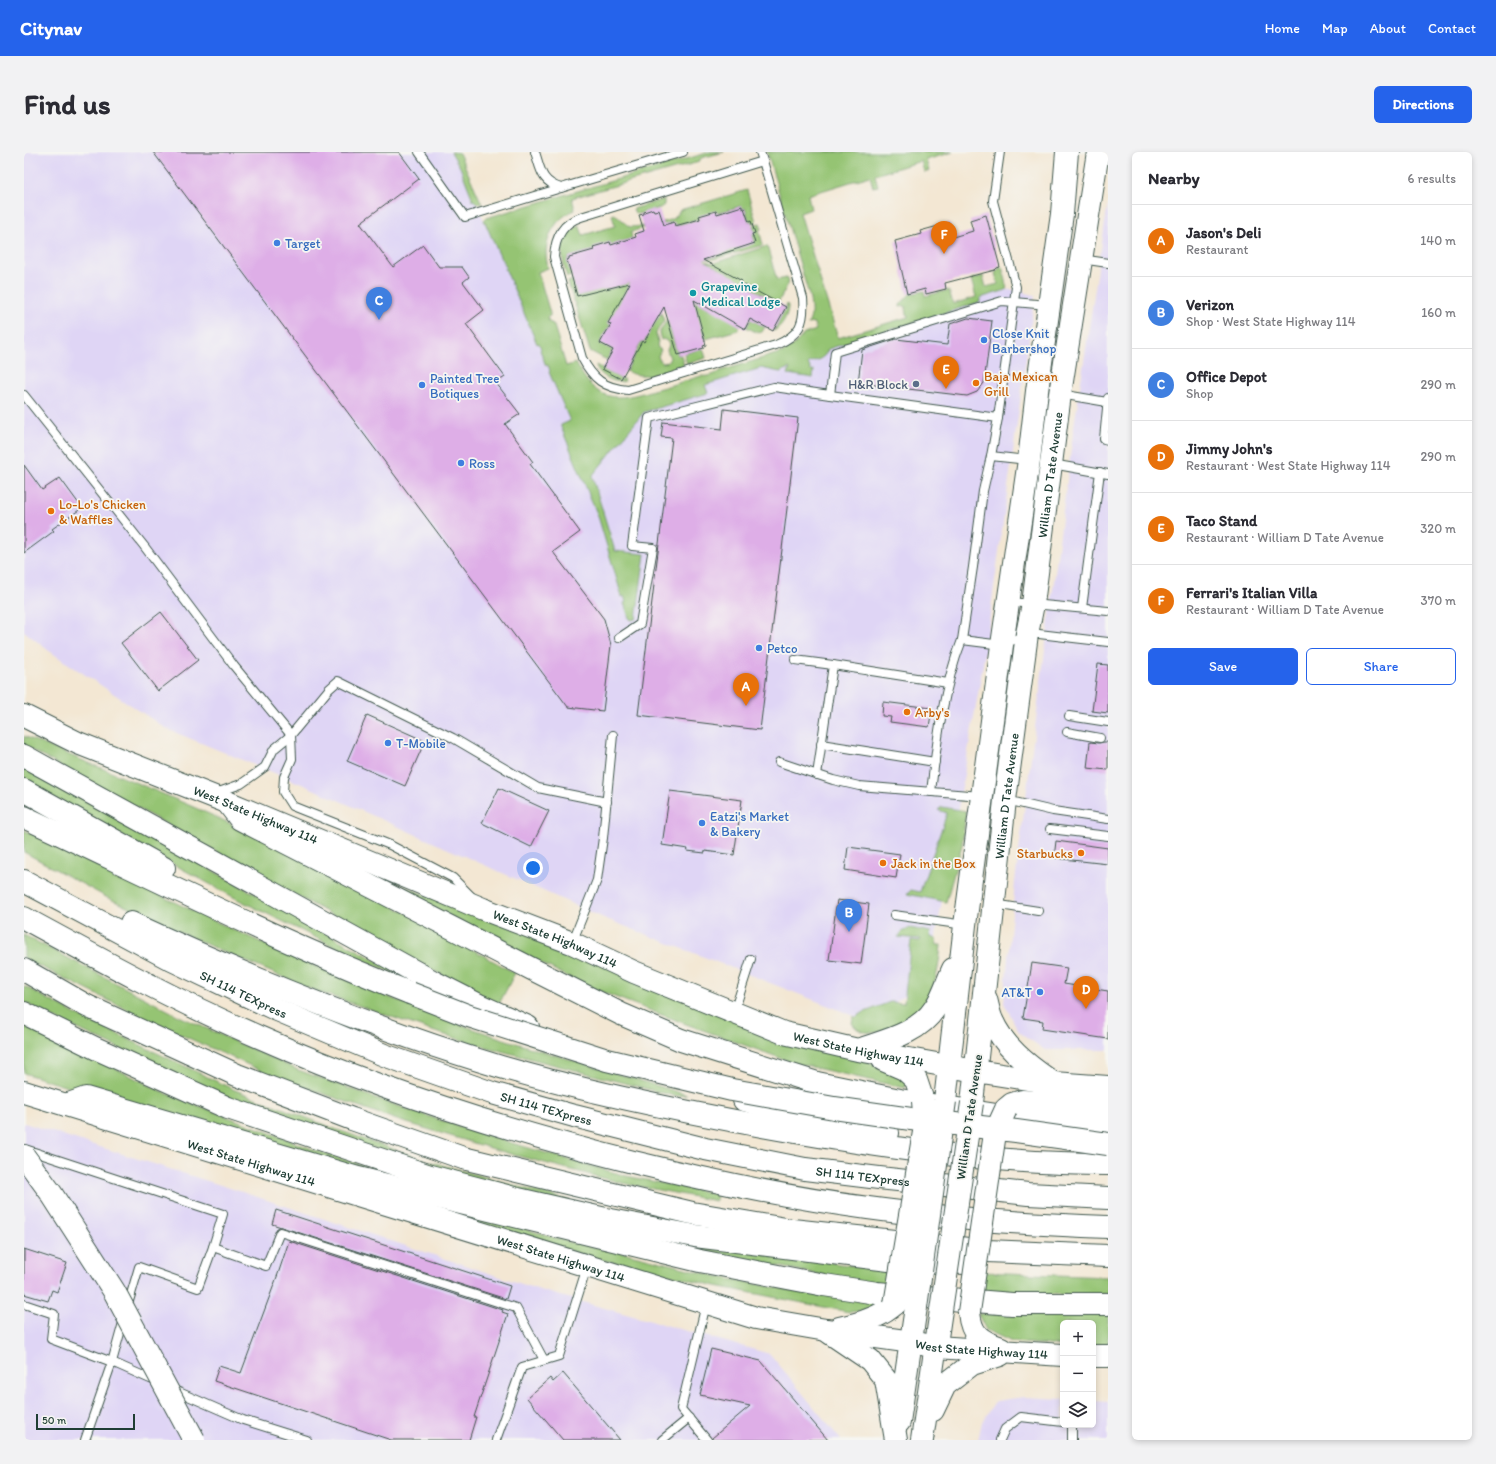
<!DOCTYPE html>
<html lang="en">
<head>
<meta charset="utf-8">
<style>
  body { margin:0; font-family:Itim,sans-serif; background:#f2f2f3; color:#2b2b33 }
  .controls { position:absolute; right:12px; bottom:12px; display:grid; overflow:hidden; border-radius:6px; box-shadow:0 2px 6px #0003 }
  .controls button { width:36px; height:36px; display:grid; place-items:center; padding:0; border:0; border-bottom:1px solid #e1e1e2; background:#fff; color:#2b2b33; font:20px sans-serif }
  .scale { position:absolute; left:12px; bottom:10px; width:99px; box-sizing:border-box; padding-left:4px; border:2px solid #1f3d34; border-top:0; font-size:11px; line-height:14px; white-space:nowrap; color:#1f3d34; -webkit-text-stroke:3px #f6f6f2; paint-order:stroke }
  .you { position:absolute; left:509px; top:716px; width:14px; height:14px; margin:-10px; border:3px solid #fff; border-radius:50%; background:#1a73e8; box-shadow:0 0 0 6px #1a73e833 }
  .badge { display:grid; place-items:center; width:26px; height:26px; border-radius:50%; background:#2563eb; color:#fff; font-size:13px; font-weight:700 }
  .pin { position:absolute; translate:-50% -33px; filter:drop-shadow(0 1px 2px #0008) }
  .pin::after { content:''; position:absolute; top:21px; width:14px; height:12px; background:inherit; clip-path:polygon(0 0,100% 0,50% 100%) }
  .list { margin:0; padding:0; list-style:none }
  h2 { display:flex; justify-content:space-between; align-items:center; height:52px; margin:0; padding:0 16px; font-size:17px }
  h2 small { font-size:13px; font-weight:400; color:#7c7c81 }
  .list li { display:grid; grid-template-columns:26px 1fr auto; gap:12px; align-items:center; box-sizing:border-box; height:72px; padding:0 16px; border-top:1px solid #e1e1e2 }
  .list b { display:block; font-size:15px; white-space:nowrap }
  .list p { margin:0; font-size:13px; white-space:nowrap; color:#7c7c81 }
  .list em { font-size:13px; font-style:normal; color:#7c7c81 }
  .actions { display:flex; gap:8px; padding:12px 16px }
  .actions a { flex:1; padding:9px 0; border:1px solid #2563eb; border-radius:6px; text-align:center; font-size:14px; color:#2563eb }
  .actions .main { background:#2563eb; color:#fff }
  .icon { flex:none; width:22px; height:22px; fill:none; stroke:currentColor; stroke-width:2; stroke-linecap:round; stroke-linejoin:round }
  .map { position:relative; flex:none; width:1084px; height:1288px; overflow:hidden; border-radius:6px }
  header { display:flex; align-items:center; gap:24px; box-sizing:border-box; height:56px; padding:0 20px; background:#2563eb; color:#fff }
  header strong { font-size:19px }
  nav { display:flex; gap:22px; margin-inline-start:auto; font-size:14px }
  .intro { display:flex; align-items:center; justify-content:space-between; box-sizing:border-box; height:96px; padding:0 24px }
  h1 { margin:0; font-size:28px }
  .button { padding:10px 18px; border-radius:6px; background:#2563eb; color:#fff; font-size:14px; font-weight:700 }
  main { display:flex; gap:24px; padding:0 24px }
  aside { flex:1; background:#fff; border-radius:6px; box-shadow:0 2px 6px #0003 }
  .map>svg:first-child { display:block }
  .built { fill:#dfd5f5 }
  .green { fill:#95c473; stroke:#5a8054 }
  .building { fill:#deaee7 }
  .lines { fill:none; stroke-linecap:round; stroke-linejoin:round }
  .service-casing { stroke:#3f564c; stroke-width:10 }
  .secondary-casing { stroke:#3f564c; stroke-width:24 }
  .motorway-casing { stroke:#3f564c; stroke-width:24 }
  .service { stroke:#fff; stroke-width:8 }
  .secondary { stroke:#fff; stroke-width:22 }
  .motorway { stroke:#fff; stroke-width:22 }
  .secondary-bridge-casing { stroke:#3f564c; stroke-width:24; stroke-linecap:butt }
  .motorway-bridge-casing { stroke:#3f564c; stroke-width:24; stroke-linecap:butt }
  .secondary-bridge { stroke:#fff; stroke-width:22 }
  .motorway-bridge { stroke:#fff; stroke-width:22 }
  .shop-dot { fill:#3f7fe0; stroke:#f6f6f2; stroke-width:1.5 }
  .culture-dot { fill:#0f9aa8; stroke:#f6f6f2; stroke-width:1.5 }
  .food-dot { fill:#e8710a; stroke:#f6f6f2; stroke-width:1.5 }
  .service-dot { fill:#5c6f8a; stroke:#f6f6f2; stroke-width:1.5 }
  .labels { text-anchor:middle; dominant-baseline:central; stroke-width:3.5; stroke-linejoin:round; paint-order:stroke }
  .shop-label { font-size:13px; fill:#366cbe; stroke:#f6f6f2; text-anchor:start }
  .culture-label { font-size:13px; fill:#0d838f; stroke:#f6f6f2; text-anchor:start }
  .food-label { font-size:13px; fill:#c56008; stroke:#f6f6f2; text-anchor:start }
  .service-label { font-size:13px; fill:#4e5e75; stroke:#f6f6f2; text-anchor:end }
  .street-label { font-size:13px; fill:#1f3d34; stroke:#f6f6f2 }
</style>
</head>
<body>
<header>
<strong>Citynav</strong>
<nav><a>Home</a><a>Map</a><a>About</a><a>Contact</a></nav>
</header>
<div class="intro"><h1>Find us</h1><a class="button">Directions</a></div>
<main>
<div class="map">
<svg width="1084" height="1288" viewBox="0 0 1084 1288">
  <rect width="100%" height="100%" fill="#f6f6f2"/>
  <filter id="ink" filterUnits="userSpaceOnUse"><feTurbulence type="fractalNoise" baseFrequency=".025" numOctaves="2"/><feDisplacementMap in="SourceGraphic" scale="8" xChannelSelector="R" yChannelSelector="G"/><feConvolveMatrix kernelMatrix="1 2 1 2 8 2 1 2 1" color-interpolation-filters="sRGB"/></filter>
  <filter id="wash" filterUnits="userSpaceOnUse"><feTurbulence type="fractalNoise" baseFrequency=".012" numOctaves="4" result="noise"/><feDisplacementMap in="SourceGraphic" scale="16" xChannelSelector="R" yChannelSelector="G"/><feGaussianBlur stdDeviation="0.9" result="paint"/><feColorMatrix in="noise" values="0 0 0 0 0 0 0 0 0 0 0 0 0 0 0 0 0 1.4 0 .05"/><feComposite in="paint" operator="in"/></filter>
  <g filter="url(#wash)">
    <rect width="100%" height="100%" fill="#f3e7d3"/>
    <g class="built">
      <path d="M0,0H427L436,15L477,107L478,106L482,115L481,116L513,191H514L517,197L516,198L526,219L525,220L546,269L537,273L574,364L598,445L600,444L605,467L591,399L568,324L620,260L683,241L681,233L737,216L756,220L767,216L765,222L789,226L790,218L787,219L785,217L784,211L797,207L803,200L804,197L956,150V146L982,138L999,137L1001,141L1011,143L959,513L905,824L846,870L580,766L280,633L143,577L25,499L0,479Z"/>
      <path d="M1084,51V898H1021L995,880L980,851L991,730L1050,275Z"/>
      <path d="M0,971L209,1037L519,1139L746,1202L817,1288H0Z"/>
      <path d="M1000,1245L1039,1247V1273H1069V1249L1084,1250V1288H954L958,1270L972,1249Z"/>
    </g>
    <g class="green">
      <path d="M427,0L435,1L458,52L453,51L449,48L436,15Z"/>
      <path d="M686,0H700L677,6L675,10L548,46L551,58C533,65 523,82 522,101C522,106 523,111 524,116L514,120L526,161V164L523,165L526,171H528L530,174L542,214L552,211C572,250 591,250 629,238C645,234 661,229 677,224C683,225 691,223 696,219L759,200L771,192L780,182L792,178L790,171L784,172C789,164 787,153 785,143L743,0H929L902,8L905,19L900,20L897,9L851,23L854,34L849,35L846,24L784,43L787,57L776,61L814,186L884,165L881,154L876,155V153L886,142L900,139L901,144L925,138L929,152L952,145L947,127L959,124L962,135L974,132L971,121L976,115H978C980,123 984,130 982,138L956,146V150L804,197C801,207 793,208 784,211L787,219L790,218L789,226L764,222L766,216L756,220L737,216L681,233L684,241L620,260L568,324L591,399L621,402L612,467L607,468L605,466L600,451L602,450L600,444L598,445L574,364L537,275V273L546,269L525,220L526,219L524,213L522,214L516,198L517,197L515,191L513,192L481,116L482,115L478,107H477L460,68L462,66Z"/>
      <path d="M723,38L732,70L728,71L727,69L725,70L721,56L718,57L717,54L651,74L634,75L633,73L639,71V70C646,68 653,66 656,58Z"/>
      <path d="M640,47V53L636,56L614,62L611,61L609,57Z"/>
      <path d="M589,62C597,64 599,71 606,75L619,74V76L607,80L608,87L587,93L586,90L570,98L545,105V107L543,108L548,124L543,125C537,105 533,85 555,73L559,83L591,74L588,63Z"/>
      <path d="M736,71L738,77L735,78L739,93L690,107H680L687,103L688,105L704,101L703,99L731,90L728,82L731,81L729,73Z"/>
      <path d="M743,94L753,128L762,126L764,127L763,134L754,151L681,109L690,111Z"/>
      <path d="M549,128L554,144L581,136L582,138L599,133L608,128L585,171L587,172L576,191L589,198L583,208L566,199L544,130Z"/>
      <path d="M667,145L684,156L717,172L714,178L678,188Z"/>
      <path d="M763,152L764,154C764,164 758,174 750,179Z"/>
      <path d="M635,159L637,161L640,168L632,181L634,190L633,192L634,196L637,198L634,204L636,209L639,211L644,210L646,206L643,198L645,193L643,189L639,187L637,188L635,181L643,168L654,203H657L660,213C640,219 622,229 602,219L618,189L620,190L628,175Z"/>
      <path d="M727,167L741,175L738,180L734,181L722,175Z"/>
      <path d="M679,196L682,206L663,212L660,202Z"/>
      <path d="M572,213L597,227H600L601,229C591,233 573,222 572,213Z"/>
      <path d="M0,584C85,620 173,654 256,695C335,734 413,778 491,821L474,854L0,594Z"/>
      <path d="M0,615L395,832L325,802L213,747L45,655L0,628Z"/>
      <path d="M918,655L942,659L938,693L922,750L883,742L887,738L896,740L923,661L914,658Z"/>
      <path d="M0,678C138,744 276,813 419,866C499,896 582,917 663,943L650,944L458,894L408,879L284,836L177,790L82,745L0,700Z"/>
      <path d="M378,734L837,907L883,929L881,936L770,911L662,872L562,834L376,739Z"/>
      <path d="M886,776L907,780L906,785L912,787L913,793H917C915,812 913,831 903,847C898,855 890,859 888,868C873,875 840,891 828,871L830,864L832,866L836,862L866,850L880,851L887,788L896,789L897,787L874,785L879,779Z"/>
      <path d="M0,783L155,864L274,918L388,959L491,992L602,1024L693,1042L692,1049L598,1031L490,1003L373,968L247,923L122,867L5,809L0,805Z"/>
      <path d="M0,834L51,862L211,938L314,978L404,1009L585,1060L474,1036L213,952L18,860L0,850Z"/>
      <path d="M0,871L141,941L291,998L341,1014L337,1020L92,951L0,921Z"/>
      <path d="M405,1052L498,1076L545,1090L598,1100L700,1126L780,1141L854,1149C847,1159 837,1159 825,1160L692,1134L610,1114L577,1108L403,1057Z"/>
      <path d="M596,1082L868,1119L862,1133L842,1132Z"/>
      <path d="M958,1120L1084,1125V1142L955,1143Z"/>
      <path d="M1084,1160V1195H1069V1171H1039V1194L988,1190L962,1178L954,1162Z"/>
    </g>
    <g id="blocks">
      <g class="building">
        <path d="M129,0H375L395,27L336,71L369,115L399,93L415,115H438L445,125L439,130L460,158L442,172L481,225L472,231L496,262L481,272L509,310L506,312L556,380L529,400L580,467L587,493L579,559L544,555Z"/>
        <path d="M718,54V57L720,56L725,70L727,69L731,81L728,82L731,91L679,108L718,129L717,131L762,155L749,179L726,167L721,177L670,148L682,193L679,194L680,196L654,203L640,155L620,190L618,189L597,227L578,217L589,198L576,191L587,172L584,171L606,131L553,144L543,108L545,107V105L570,98L569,95L586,90L587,93L612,85L611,82L620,79L615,63L620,62V60L629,57L630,59L635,58L640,73L650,70L651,74L676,67L675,64L692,59L693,62Z"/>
        <path d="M962,63L976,115L973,116L971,118L921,131L922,137L902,142L901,137L883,142L871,89L897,82L896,79L925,71L929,85L949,79L946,68Z"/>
        <path d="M944,166L968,169L960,231L953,240L943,244L834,231L838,198L872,187L923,193L926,172Z"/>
        <path d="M700,257L774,266L736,578L614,563L648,286L637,285L639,270L698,277Z"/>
        <path d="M0,313L18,338L36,326L58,356L28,377L30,379L0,401Z"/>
        <path d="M137,460L174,508L134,539L97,491Z"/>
        <path d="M1074,512L1084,513V561L1068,559Z"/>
        <path d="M859,550L908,556L905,575L866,570L867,565L858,564Z"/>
        <path d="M343,563L401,589L381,634L323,609Z"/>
        <path d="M1066,590L1075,591L1080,590H1084V618L1063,616Z"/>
        <path d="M475,636L525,659L507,695L458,671Z"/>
        <path d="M646,639L718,648L710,703L681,699V701L663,699L664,697L638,693Z"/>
        <path d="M1032,689L1084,696V712L1030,706Z"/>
        <path d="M824,695L876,702L872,726L821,718Z"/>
        <path d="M813,748L845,752L837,812L805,808Z"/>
        <path d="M1008,811L1043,816L1040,832L1084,839V887L1018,877L1019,869L999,866Z"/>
        <path d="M252,1058L486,1134L482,1147L248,1072Z"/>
        <path d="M265,1089L479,1158L478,1160L484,1162L450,1265H452L445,1288H367L190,1229L195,1214L217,1221L254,1122Z"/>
        <path d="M0,1097L43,1111L33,1140L28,1138L24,1149L0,1142Z"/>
        <path d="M687,1197L737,1209L804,1288H688V1286L726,1254L676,1243Z"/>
        <path d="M539,1221L596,1288H539L503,1246L526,1226L529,1230Z"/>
      </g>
    </g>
  </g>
  <g filter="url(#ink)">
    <use href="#blocks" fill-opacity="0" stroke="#3f564c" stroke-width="1"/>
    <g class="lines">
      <defs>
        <g id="service">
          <path d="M395,0L441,65L537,36"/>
          <path d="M511,0C517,18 517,30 537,36L659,0"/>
          <path d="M736,0L739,9L779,146C781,171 776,183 752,193L604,238C580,236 569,227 558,206L530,105C531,86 538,71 557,65L739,9"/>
          <path d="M1057,107L1084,111"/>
          <path d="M1036,242L1083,250"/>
          <path d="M0,243L120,394L210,514L267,583L268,607L260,625L259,640L268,654L366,693L429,726L448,745"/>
          <path d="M806,243L974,266L967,304L959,339L949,415L938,488L978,493L1003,482H1015L1084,490"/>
          <path d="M1084,246L1080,287L1084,288"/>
          <path d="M974,266L992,135L969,49L976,0"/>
          <path d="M967,304L1004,308"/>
          <path d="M1028,312L1084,322"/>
          <path d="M986,450L1084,459"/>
          <path d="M1058,456L1076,320"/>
          <path d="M595,486L616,472L629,396L608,394L625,266L750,235L806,243L811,200L978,149L1024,153"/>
          <path d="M771,508L809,513L793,623"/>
          <path d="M809,513L924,531"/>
          <path d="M1045,564L1084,570"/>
          <path d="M1043,580L1076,586"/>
          <path d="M797,592L911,610"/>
          <path d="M755,610L809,628L835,634L957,644"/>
          <path d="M907,640C913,589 919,536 938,488"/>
          <path d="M192,641L217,632L241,615L250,597L267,583L305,537L314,529L429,586L514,636L583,650"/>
          <path d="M982,648L1029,659L1084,667"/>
          <path d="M1026,677L1084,684"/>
          <path d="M970,752L1014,759"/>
          <path d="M870,763L941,773"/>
          <path d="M548,791L573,728L579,686L589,583"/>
          <path d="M710,860L727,807"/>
          <path d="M1,997L199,1062L189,1095L242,1114L256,1080L492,1156L520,1208"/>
          <path d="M0,1152L30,1162L27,1187L88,1210L61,1288"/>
          <path d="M682,1152L657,1257L683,1288"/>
          <path d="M103,1156L115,1115L174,1136L189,1095"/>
          <path d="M100,1167L88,1210L133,1230"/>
          <path d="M148,1237L219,1268L283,1288"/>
          <path d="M472,1288L498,1215L535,1204L563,1115"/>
          <path d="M638,1288L665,1266"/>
          <path d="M976,1288L981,1277L997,1265L1039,1270"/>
          <path d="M1048,1288V1273"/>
        </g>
        <g id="secondary">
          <path id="s1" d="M0,564L54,591L203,650L459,757L548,791L610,820L760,881L834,898L952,919L1029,931L1084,935"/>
          <path d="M962,847C964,854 965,862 968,868C979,894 1003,913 1025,928"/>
          <path d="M837,897C863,888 895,881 911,856C919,844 923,830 929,817"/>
          <path d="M859,908L880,917L892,928L899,949"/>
          <path id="s2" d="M0,940L732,1166L802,1178L888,1190L912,1195L1039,1203"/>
          <path d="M921,949L941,773L978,493L1005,308L1013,239L1038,62L1043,0"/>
          <path id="s3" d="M948,951L981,648L1003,482L1009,452L1036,242L1074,0"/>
          <path d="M982,957L988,952L998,949L1084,954"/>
          <path d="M945,1160C947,1183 956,1189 977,1196"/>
          <path d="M815,1176C835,1172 856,1166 871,1152"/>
          <path d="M806,1181L846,1208L862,1228L872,1288"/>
          <path d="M1069,1204H1084"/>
          <path d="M909,1258L921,1233L948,1212L976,1203"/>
          <path d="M875,1270L892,1155"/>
          <path d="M898,1288L917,1158"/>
        </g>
        <g id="motorway">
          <path d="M0,604L408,829L455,853L504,875"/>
          <path d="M0,638L140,716"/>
          <path d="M203,650L216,667L508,817L597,862L657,888L793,931L876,948L992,966L1084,975"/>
          <path d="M0,665C128,725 254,789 386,841"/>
          <path id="s4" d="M0,729L148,808L251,857L360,903L468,941L550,964L681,997L781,1017L855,1026L1004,1042L1084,1046"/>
          <path d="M0,766C77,808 154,850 235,885C355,938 481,978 609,1010C687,1029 765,1046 844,1056C924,1067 1004,1072 1084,1075"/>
          <path d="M107,771C226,826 350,877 477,915C569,942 665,961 760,978C867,997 976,1012 1084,1012"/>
          <path d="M0,818L63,854L213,923L328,967L439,1006L668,1061L768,1078L963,1099L1084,1104"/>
          <path d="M0,861L71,896L204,956L406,1024L494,1047L586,1068L671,1084L865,1108L942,1111"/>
          <path d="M720,948L786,966L864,981"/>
          <path d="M42,953L62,946L334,1026L676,1109L800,1133L853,1141L988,1152H1084"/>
        </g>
      </defs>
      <use href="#service" class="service-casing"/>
      <use href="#secondary" class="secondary-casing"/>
      <use href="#motorway" class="motorway-casing"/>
      <use href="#service" class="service"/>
      <use href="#secondary" class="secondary"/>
      <use href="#motorway" class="motorway"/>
      <defs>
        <g id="secondary-bridge">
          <path d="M871,1152L901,974L899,949"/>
          <path d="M892,1155L921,949"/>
          <path d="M917,1158L948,951"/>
          <path d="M945,1160L971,981L982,957"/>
        </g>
        <g id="motorway-bridge">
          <path d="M386,841L445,864L555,899L583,908L708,938L810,956L887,967L992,979L1084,992"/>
          <path d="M0,1004L27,1041L90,1139L170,1288"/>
        </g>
      </defs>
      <use href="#secondary-bridge" class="secondary-bridge-casing"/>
      <use href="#motorway-bridge" class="motorway-bridge-casing"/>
      <use href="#secondary-bridge" class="secondary-bridge"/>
      <use href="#motorway-bridge" class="motorway-bridge"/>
    </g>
  </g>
  <g class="shop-dot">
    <circle cx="253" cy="91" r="4"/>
    <circle cx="960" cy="188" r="4"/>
    <circle cx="398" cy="233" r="4"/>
    <circle cx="437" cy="311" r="4"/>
    <circle cx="735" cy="496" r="4"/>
    <circle cx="364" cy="591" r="4"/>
    <circle cx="678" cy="671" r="4"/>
    <circle cx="1016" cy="840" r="4"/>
  </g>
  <circle class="culture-dot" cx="669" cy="141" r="4"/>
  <g class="food-dot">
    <circle cx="952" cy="231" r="4"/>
    <circle cx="27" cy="359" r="4"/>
    <circle cx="883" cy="560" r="4"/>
    <circle cx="1057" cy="701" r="4"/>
    <circle cx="859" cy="711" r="4"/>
  </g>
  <circle class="service-dot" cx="892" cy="232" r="4"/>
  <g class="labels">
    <g class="shop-label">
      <text x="261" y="91">Target</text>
      <text x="968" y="181">Close Knit<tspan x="968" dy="15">Barbershop</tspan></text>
      <text x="406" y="226">Painted Tree<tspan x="406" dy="15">Botiques</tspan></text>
      <text x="445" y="311">Ross</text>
      <text x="743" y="496">Petco</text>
      <text x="372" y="591">T-Mobile</text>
      <text x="686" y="664">Eatzi's Market<tspan x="686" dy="15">&amp; Bakery</tspan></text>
      <text x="1008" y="840" text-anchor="end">AT&amp;T</text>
    </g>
    <g class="culture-label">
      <text x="677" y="134">Grapevine<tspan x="677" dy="15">Medical Lodge</tspan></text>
    </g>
    <g class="food-label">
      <text x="960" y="224">Baja Mexican<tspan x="960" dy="15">Grill</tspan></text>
      <text x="35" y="352">Lo-Lo's Chicken<tspan x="35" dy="15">&amp; Waffles</tspan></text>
      <text x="891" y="560">Arby's</text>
      <text x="1049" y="701" text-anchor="end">Starbucks</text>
      <text x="867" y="711">Jack in the Box</text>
    </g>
    <g class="service-label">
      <text x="884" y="232">H&amp;R Block</text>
    </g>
    <g class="street-label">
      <text stroke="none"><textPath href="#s3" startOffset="633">William D Tate Avenue</textPath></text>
      <text stroke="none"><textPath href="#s3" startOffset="309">William D Tate Avenue</textPath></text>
      <text stroke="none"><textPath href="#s1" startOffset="252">West State Highway 114</textPath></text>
      <text stroke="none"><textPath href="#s1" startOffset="576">West State Highway 114</textPath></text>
      <text stroke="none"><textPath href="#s4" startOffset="247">SH 114 TEXpress</textPath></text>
      <text stroke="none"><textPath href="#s1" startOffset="900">West State Highway 114</textPath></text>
      <text stroke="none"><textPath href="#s4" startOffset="571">SH 114 TEXpress</textPath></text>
      <text transform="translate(945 965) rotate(-82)">William D Tate Avenue</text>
      <text stroke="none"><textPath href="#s2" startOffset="238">West State Highway 114</textPath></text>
      <text stroke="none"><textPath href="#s4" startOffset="895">SH 114 TEXpress</textPath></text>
      <text stroke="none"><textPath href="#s2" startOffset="562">West State Highway 114</textPath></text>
      <text stroke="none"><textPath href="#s2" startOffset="994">West State Highway 114</textPath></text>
    </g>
  </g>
</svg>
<div class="controls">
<button>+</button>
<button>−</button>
<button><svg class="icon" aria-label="layers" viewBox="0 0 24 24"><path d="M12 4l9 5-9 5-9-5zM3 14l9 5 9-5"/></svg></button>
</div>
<div class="scale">50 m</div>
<div class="you"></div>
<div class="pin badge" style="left:722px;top:554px;background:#e8710a">A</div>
<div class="pin badge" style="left:825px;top:780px;background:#3f7fe0">B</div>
<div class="pin badge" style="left:355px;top:168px;background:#3f7fe0">C</div>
<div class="pin badge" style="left:1062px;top:857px;background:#e8710a">D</div>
<div class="pin badge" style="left:922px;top:237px;background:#e8710a">E</div>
<div class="pin badge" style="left:920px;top:102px;background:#e8710a">F</div>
</div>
<aside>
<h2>Nearby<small>6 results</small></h2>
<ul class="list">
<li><span class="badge" style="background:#e8710a">A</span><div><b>Jason's Deli</b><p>Restaurant</p></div><em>140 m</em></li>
<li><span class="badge" style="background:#3f7fe0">B</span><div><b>Verizon</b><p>Shop · West State Highway 114</p></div><em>160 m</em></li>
<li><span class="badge" style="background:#3f7fe0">C</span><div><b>Office Depot</b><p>Shop</p></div><em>290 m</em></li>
<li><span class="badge" style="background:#e8710a">D</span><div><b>Jimmy John's</b><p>Restaurant · West State Highway 114</p></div><em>290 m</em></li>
<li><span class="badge" style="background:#e8710a">E</span><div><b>Taco Stand</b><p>Restaurant · William D Tate Avenue</p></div><em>320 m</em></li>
<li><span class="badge" style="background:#e8710a">F</span><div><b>Ferrari's Italian Villa</b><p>Restaurant · William D Tate Avenue</p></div><em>370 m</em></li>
</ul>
<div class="actions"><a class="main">Save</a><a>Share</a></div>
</aside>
</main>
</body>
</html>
